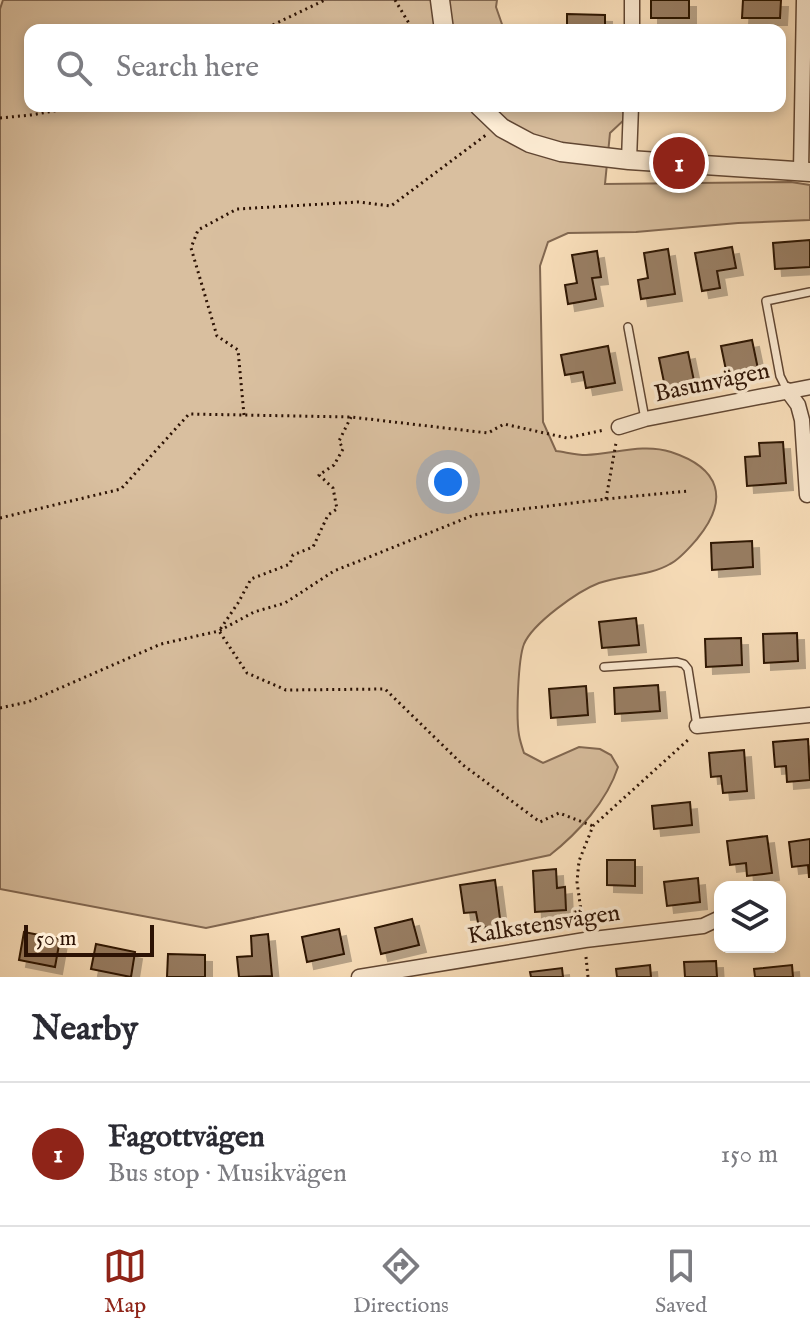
<!DOCTYPE html>
<html lang="en">
<head>
<meta charset="utf-8">
<style>
  body { margin:0; font-family:"IM FELL English",serif; background:#f2f2f3; color:#2b2b33 }
  .controls { position:absolute; right:24px; bottom:24px; display:grid; overflow:hidden; border-radius:16px; box-shadow:0 4px 12px #0003 }
  .controls button { width:72px; height:72px; display:grid; place-items:center; padding:0; border:0; border-bottom:2px solid #e1e1e2; background:#fff; color:#2b2b33; font:40px sans-serif }
  .scale { position:absolute; left:24px; bottom:20px; width:130px; box-sizing:border-box; padding-left:8px; border:4px solid #2c1204; border-top:0; font-size:22px; line-height:28px; white-space:nowrap; color:#2c1204; -webkit-text-stroke:6px #feedd5; paint-order:stroke }
  .you { position:absolute; left:448px; top:482px; width:28px; height:28px; margin:-20px; border:6px solid #fff; border-radius:50%; background:#1a73e8; box-shadow:0 0 0 12px #1a73e833 }
  .badge { display:grid; place-items:center; width:52px; height:52px; border-radius:50%; background:#8f2418; color:#fff; font-size:26px; font-weight:700 }
  .pin { position:absolute; translate:-50% -50%; border:4px solid #fff; box-shadow:0 2px 8px #0006 }
  .list { margin:0; padding:0; list-style:none }
  h2 { display:flex; justify-content:space-between; align-items:center; height:104px; margin:0; padding:0 32px; font-size:34px }
  h2 small { font-size:26px; font-weight:400; color:#7c7c81 }
  .list li { display:grid; grid-template-columns:52px 1fr auto; gap:24px; align-items:center; box-sizing:border-box; height:144px; padding:0 32px; border-top:2px solid #e1e1e2 }
  .list b { display:block; font-size:30px; white-space:nowrap }
  .list p { margin:0; font-size:26px; white-space:nowrap; color:#7c7c81 }
  .list em { font-size:26px; font-style:normal; color:#7c7c81 }
  .icon { flex:none; width:44px; height:44px; fill:none; stroke:currentColor; stroke-width:2; stroke-linecap:round; stroke-linejoin:round }
  .map { position:relative; flex:none; width:810px; height:977px; overflow:hidden }
  .search { position:absolute; background:#fff; box-shadow:0 4px 12px #0003; left:24px; right:24px; top:24px; height:88px; display:flex; align-items:center; gap:20px; box-sizing:border-box; padding:0 28px; border-radius:16px; color:#7c7c81; font-size:30px }
  .sheet { height:248px; background:#fff }
  nav { display:flex; justify-content:space-around; align-items:center; box-sizing:border-box; height:112px; border-top:2px solid #e1e1e2; background:#fff; font-size:22px; color:#7c7c81 }
  nav a { display:grid; justify-items:center; gap:4px }
  nav .on { color:#8f2418 }
  .map>svg:first-child { display:block }
  .green { fill:#d9bf9f; stroke:#826852; stroke-width:2 }
  .building { fill:#997f65; stroke:#2c1204; stroke-width:2; filter:url(#shadow) }
  .lines { fill:none; stroke-linecap:round; stroke-linejoin:round }
  .service-casing { stroke:#604633; stroke-width:10 }
  .minor-casing { stroke:#604633; stroke-width:17 }
  .tertiary-casing { stroke:#604633; stroke-width:21 }
  .path { stroke:#2c1204; stroke-width:3; stroke-dasharray:2 4; stroke-linecap:butt }
  .service { stroke:#feedd5; stroke-width:7 }
  .minor { stroke:#feedd5; stroke-width:14 }
  .tertiary { stroke:#feedd5; stroke-width:18 }
  .labels { text-anchor:middle; dominant-baseline:central; stroke-width:7; stroke-linejoin:round; paint-order:stroke }
  .street-label { font-size:24px; fill:#2c1204; stroke:#feedd5 }
</style>
</head>
<body>
<div class="map">
<svg width="810" height="977" viewBox="0 0 810 977">
  <defs>
    <filter id="shadow"><feDropShadow dx="7" dy="7" stdDeviation="0" flood-color="#0004"/></filter>
  </defs>
  <rect width="100%" height="100%" fill="#fde3bf"/>
  <filter id="stains"><feTurbulence type="fractalNoise" baseFrequency=".0025" numOctaves="4"/><feColorMatrix values="0 0 0 0 .2 0 0 0 0 .09 0 0 0 0 .02 0 0 0 .5 -.17"/></filter>
  <radialGradient id="worn" r=".72"><stop offset=".6" stop-color="#630" stop-opacity="0"/><stop offset="1" stop-color="#630" stop-opacity=".3"/></radialGradient>
  <path class="green" d="M3,0H497L496,7L504,30H30V106H622L625,119L610,133L605,184L791,182L810,185V220L738,223L636,232L568,233L548,242L540,266L543,422L556,451C565,452 576,455 586,455C614,454 643,443 671,452C720,468 730,499 697,539C690,547 680,559 670,564C650,576 621,575 599,583C578,591 533,623 524,644C518,659 516,718 519,735C520,741 522,747 524,753L543,763L579,747L600,749L611,755L618,767C607,801 578,833 550,855L206,928L0,889V9Z"/>
  <g class="building">
    <rect x="651" y="0" width="38" height="18"/>
    <path d="M743,0H781L780,18H742Z"/>
    <path d="M567,14L605,15V30H567Z"/>
    <path d="M810,240V267L775,269L773,243Z"/>
    <path d="M732,247L736,268L717,271L720,288L702,291L695,253Z"/>
    <path d="M668,249L675,294L641,299L638,280L648,278L644,253Z"/>
    <path d="M597,251L601,277L592,278L596,299L568,304L565,285L577,283L572,255Z"/>
    <path d="M752,340L758,369L727,375L721,346Z"/>
    <path d="M608,346L615,383L586,388L583,372L565,375L561,355Z"/>
    <path d="M688,352L694,381L665,387L659,358Z"/>
    <path d="M783,442L786,483L747,486L745,457L760,456L759,443Z"/>
    <path d="M752,541L753,567L712,570L711,543Z"/>
    <path d="M636,618L639,645L602,648L599,622Z"/>
    <path d="M797,633L798,661L764,663L763,634Z"/>
    <path d="M741,638L742,665L706,667L705,639Z"/>
    <path d="M658,685L660,711L615,714L614,688Z"/>
    <path d="M586,686L588,715L551,718L549,689Z"/>
    <path d="M808,739L810,780L787,782L786,766L775,767L773,742Z"/>
    <path d="M744,750L747,791L723,793L721,776L711,777L709,753Z"/>
    <path d="M690,802L692,825L654,829L652,806Z"/>
    <path d="M767,836L772,873L747,876L746,863L730,865L727,841Z"/>
    <path d="M810,839V877H809L808,865L792,867L789,842Z"/>
    <path d="M607,860H635V886L607,885Z"/>
    <path d="M556,869L557,888L565,887L566,910L535,912L533,871Z"/>
    <path d="M698,878L700,902L667,906L664,882Z"/>
    <path d="M495,880L501,926L479,928L476,912L464,913L460,885Z"/>
    <path d="M412,919L419,945L381,954L375,928Z"/>
    <path d="M339,929L344,954L307,962L302,937Z"/>
    <path d="M24,932L60,939L55,967L19,960Z"/>
    <path d="M268,934L272,976L239,977L237,957L252,956L251,936Z"/>
    <path d="M96,944L135,952L131,977L91,969Z"/>
    <path d="M168,954L205,955V977H167Z"/>
    <path d="M716,961L717,977H685L684,962Z"/>
    <path d="M650,965L651,977H617L616,969Z"/>
    <path d="M792,965L793,977H755L754,969Z"/>
    <path d="M562,968L563,977H531L530,972Z"/>
  </g>
  <g class="lines">
    <defs>
      <g id="service">
        <path d="M628,327L645,419"/>
        <path d="M787,390L780,376L766,301L810,292"/>
        <path d="M604,667L677,662L684,664L688,669L697,726"/>
      </g>
      <g id="minor">
        <path d="M632,30V0"/>
        <path d="M629,160L631,106"/>
        <path d="M801,171L804,0"/>
        <path d="M787,390L798,405L802,420L807,495"/>
        <path d="M619,427L645,419L810,387"/>
        <path d="M697,726L810,715"/>
        <path d="M359,977L585,940L703,926L720,918"/>
      </g>
      <g id="tertiary">
        <path d="M440,0L444,30"/>
        <path d="M479,106L502,128L530,143L561,152L629,160L810,172"/>
      </g>
    </defs>
    <use href="#service" class="service-casing"/>
    <use href="#minor" class="minor-casing"/>
    <use href="#tertiary" class="tertiary-casing"/>
    <g class="path">
      <path d="M395,0L413,30"/>
      <path d="M262,30L325,0"/>
      <path d="M0,118L31,115L82,106"/>
      <path d="M244,415L238,350L217,336L191,248L198,230L237,209L358,202L391,206L486,135"/>
      <path d="M351,417L339,441L343,449L334,465L319,475L333,488L337,509L328,515L313,547L293,555L290,564L251,579L238,603L219,631L247,673L286,690L385,689L463,765L540,822L559,813L593,826"/>
      <path d="M606,499L616,443"/>
      <path d="M0,518L121,489L189,414L351,417L488,433L504,424L567,438L604,430"/>
      <path d="M0,708L28,702L161,644L219,631L254,612L285,603L334,571L474,515L606,499L688,491"/>
      <path d="M583,925L577,882L579,861L593,826L689,739"/>
      <path d="M586,957L588,977"/>
    </g>
    <use href="#service" class="service"/>
    <use href="#minor" class="minor"/>
    <use href="#tertiary" class="tertiary"/>
  </g>
  <g class="labels">
    <g class="street-label">
      <text transform="translate(712 383) rotate(-12)">Basunvägen</text>
      <text transform="translate(544 925) rotate(-9)">Kalkstensvägen</text>
    </g>
  </g>
  <rect width="100%" height="100%" filter="url(#stains)"/>
  <rect width="100%" height="100%" fill="url(#worn)"/>
</svg>
<div class="controls">
<button><svg class="icon" aria-label="layers" viewBox="0 0 24 24"><path d="M12 4l9 5-9 5-9-5zM3 14l9 5 9-5"/></svg></button>
</div>
<div class="scale">50 m</div>
<div class="you"></div>
<div class="pin badge" style="left:679px;top:163px">1</div>
<div class="search"><svg class="icon" aria-label="search" viewBox="0 0 24 24"><circle cx="10" cy="10" r="6"/><path d="M15 15l6 6"/></svg>Search here</div>
</div>
<section class="sheet">
<h2>Nearby<small></small></h2>
<ul class="list">
<li><span class="badge">1</span><div><b>Fagottvägen</b><p>Bus stop · Musikvägen</p></div><em>150 m</em></li>
</ul>
</section>
<nav>
<a class="on"><svg class="icon" aria-label="map" viewBox="0 0 24 24"><path d="M3 6l6-2 6 2 6-2v14l-6 2-6-2-6 2zM9 4v14M15 6v14"/></svg>Map</a>
<a><svg class="icon" aria-label="directions" viewBox="0 0 24 24"><path d="M12 3l9 9-9 9-9-9zM9 14v-3h6M13 9l2 2-2 2"/></svg>Directions</a>
<a><svg class="icon" aria-label="saved" viewBox="0 0 24 24"><path d="M7 4h10v16l-5-4-5 4z"/></svg>Saved</a>
</nav>
</body>
</html>
